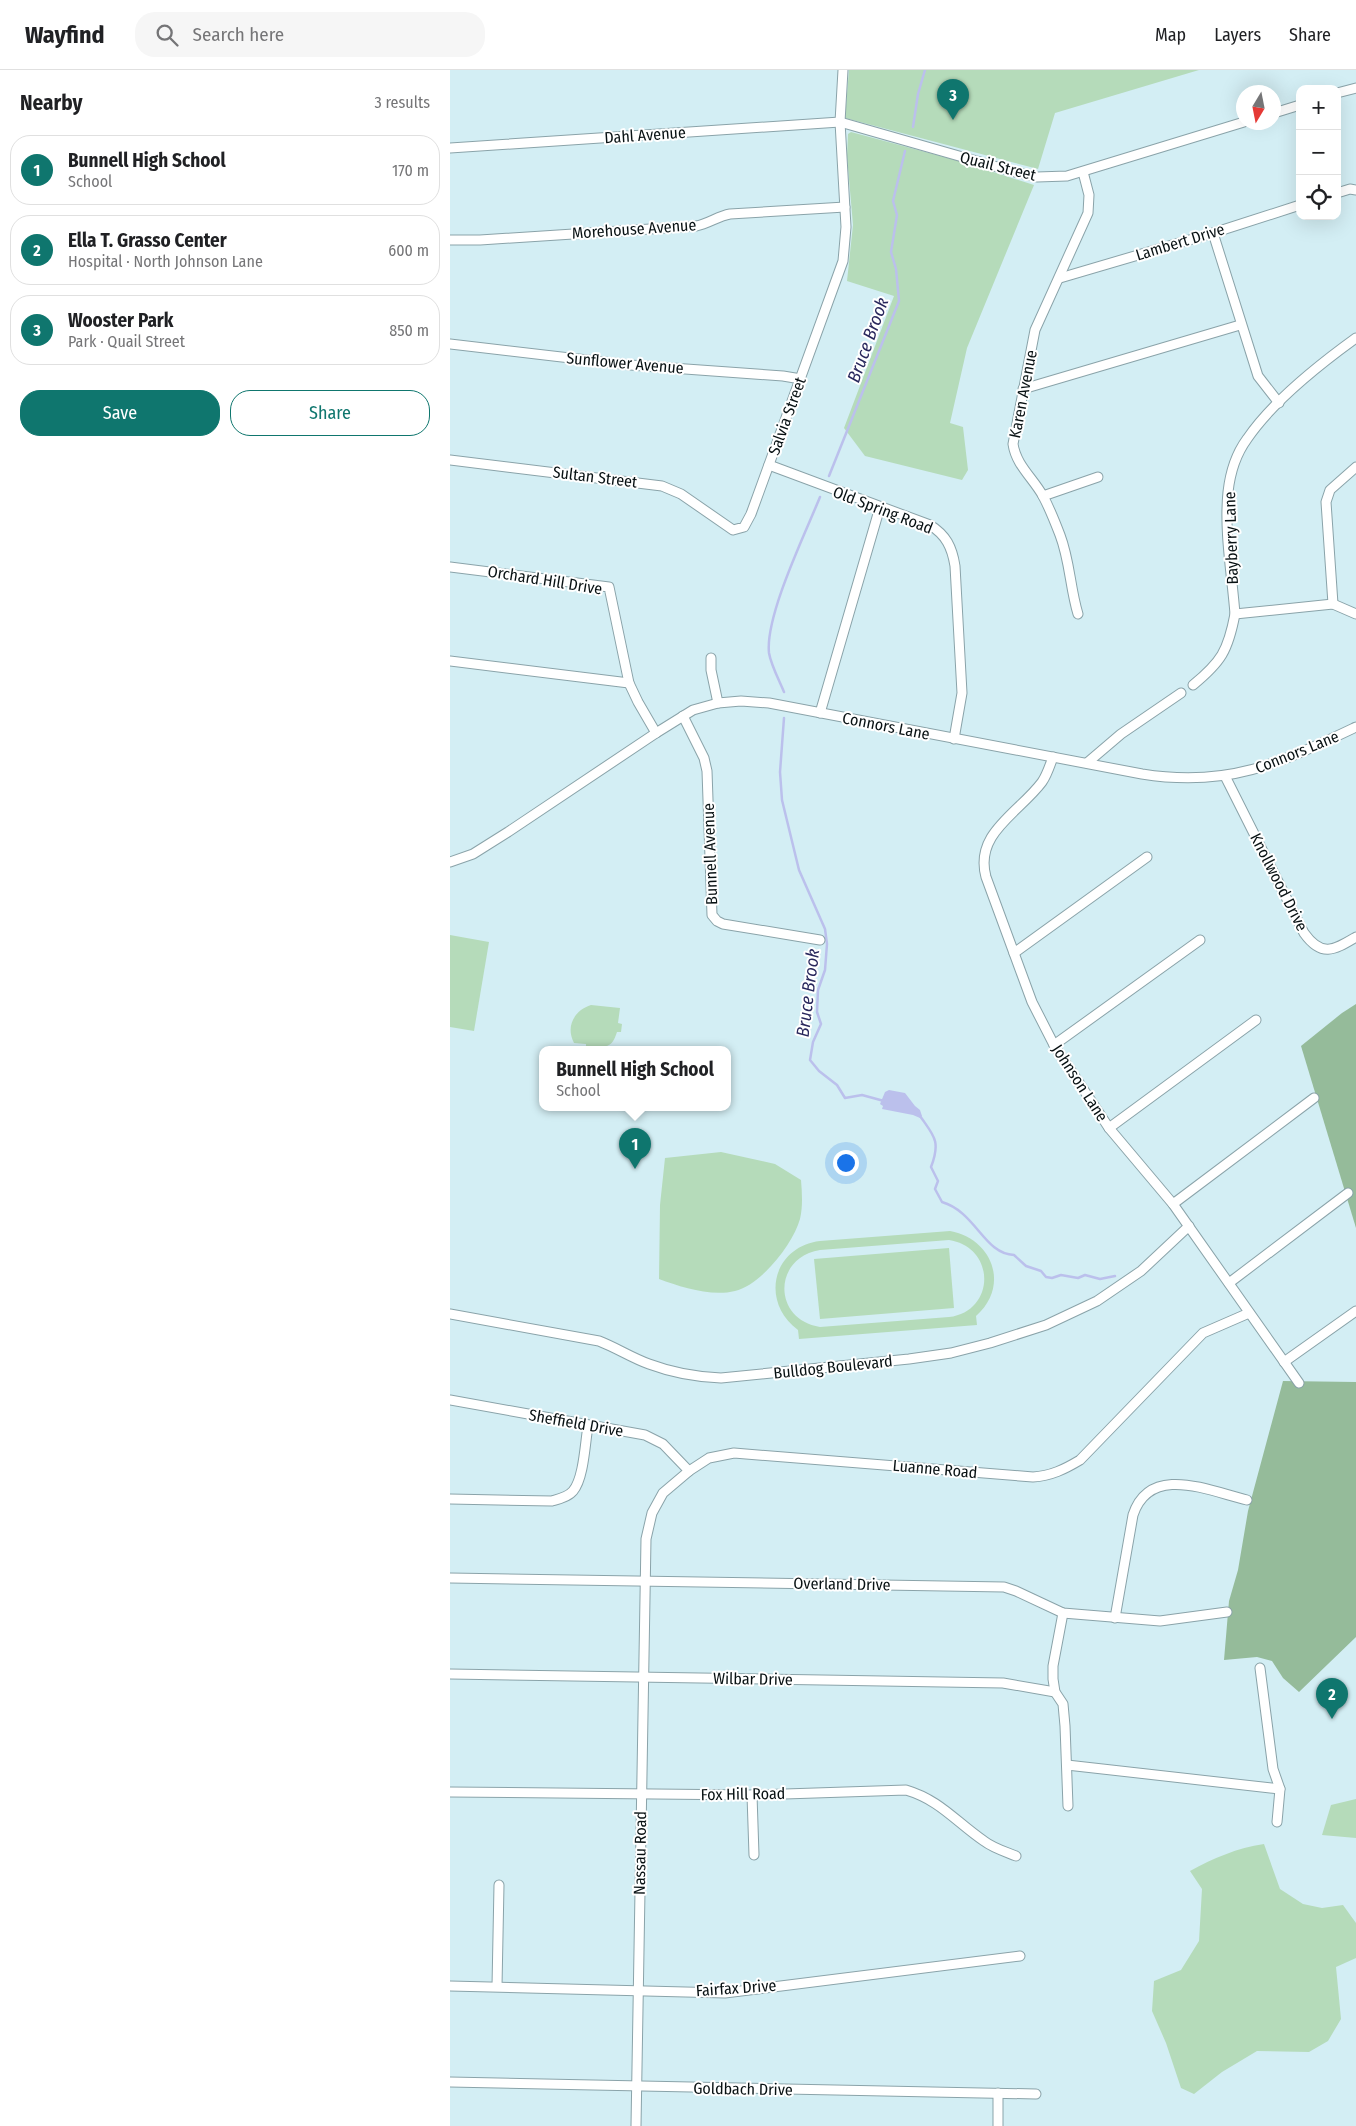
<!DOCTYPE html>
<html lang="en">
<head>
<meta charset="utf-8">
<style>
  body { margin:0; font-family:"Fira Sans Condensed",sans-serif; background:#f6f6f6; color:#202124 }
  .controls { position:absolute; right:15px; top:15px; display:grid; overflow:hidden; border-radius:10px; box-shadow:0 5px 20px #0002 }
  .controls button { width:45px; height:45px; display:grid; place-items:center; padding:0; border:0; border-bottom:1px solid #e0e0e0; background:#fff; color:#202124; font:25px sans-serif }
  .compass { position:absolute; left:786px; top:15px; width:45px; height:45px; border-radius:50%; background:#fff; box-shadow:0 5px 20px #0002; rotate:190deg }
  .you { position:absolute; left:395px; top:1092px; width:18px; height:18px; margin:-12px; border:4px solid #fff; border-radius:50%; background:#1a73e8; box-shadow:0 0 0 8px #1a73e833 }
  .badge { display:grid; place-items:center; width:32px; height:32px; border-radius:50%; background:#0f766e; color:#fff; font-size:16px; font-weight:700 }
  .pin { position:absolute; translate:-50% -41px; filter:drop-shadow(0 1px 2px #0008) }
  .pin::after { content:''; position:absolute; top:26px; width:18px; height:15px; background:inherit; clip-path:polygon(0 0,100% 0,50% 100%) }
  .popup { position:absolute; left:89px; top:976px; width:192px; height:65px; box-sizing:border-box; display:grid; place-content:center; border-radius:10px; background:#fff; filter:drop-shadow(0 1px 4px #0005); font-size:16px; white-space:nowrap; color:#757577 }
  .popup b { font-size:19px; color:#202124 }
  .popup::after { content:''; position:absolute; left:50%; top:100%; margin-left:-10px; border:10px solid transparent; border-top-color:#fff }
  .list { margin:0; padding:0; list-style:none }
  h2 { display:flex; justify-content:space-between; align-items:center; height:65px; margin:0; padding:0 20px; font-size:21px }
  h2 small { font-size:16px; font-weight:400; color:#757577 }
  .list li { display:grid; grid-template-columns:32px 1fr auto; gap:15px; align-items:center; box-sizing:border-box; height:70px; margin:0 10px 10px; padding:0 10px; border:1px solid #e0e0e0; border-radius:20px }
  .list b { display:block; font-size:19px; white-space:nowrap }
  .list p { margin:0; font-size:16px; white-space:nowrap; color:#757577 }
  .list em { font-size:16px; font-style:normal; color:#757577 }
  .actions { display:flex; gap:10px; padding:15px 20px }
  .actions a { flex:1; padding:11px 0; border:1px solid #0f766e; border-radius:20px; text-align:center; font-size:18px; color:#0f766e }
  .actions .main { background:#0f766e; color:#fff }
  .icon { flex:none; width:28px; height:28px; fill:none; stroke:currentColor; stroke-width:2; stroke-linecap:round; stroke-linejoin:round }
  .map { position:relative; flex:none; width:906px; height:2056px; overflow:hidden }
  header { display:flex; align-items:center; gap:30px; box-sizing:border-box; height:70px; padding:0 25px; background:#fff; border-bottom:1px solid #e0e0e0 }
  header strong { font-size:24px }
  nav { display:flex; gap:28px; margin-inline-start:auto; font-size:18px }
  .search { width:350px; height:45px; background:#f6f6f6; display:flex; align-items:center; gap:12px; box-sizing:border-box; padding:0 18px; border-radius:20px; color:#757577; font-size:19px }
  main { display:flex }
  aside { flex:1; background:#fff }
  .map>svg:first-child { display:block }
  .green { fill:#b5dbba; fill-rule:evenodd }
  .forest { fill:#95bb9a }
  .water { fill:#bbc0ec }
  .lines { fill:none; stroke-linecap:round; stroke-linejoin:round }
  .stream { stroke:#bbc0ec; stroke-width:2.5 }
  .minor-casing { stroke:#8aa3a9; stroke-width:11 }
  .minor { stroke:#fff; stroke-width:9 }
  .labels { text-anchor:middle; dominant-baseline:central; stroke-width:4; stroke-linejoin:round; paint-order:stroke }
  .street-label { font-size:16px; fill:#081113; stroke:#fff }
  .water-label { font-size:18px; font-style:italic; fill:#29285d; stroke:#fff }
</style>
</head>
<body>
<header>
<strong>Wayfind</strong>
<div class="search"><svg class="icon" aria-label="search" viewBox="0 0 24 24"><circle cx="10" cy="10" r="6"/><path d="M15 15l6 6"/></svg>Search here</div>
<nav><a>Map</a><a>Layers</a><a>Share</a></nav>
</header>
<main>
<aside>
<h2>Nearby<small>3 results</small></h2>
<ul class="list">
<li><span class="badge">1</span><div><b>Bunnell High School</b><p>School</p></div><em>170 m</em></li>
<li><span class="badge">2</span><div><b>Ella T. Grasso Center</b><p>Hospital · North Johnson Lane</p></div><em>600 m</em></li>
<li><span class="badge">3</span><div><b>Wooster Park</b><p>Park · Quail Street</p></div><em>850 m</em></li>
</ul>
<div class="actions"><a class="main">Save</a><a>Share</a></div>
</aside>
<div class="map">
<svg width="906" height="2056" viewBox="0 0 906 2056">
  <rect width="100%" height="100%" fill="#d3eef4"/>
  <g class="green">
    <path d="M399,0H749L605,43L588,99L395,48Z"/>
    <path d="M401,62L509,91L584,115L517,278L500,353L513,357L518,400L512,410L415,386L394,358L444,226L397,211L403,155L397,86L398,64Z"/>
    <path d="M0,865L39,872L24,961L0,957Z"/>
    <path d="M141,935L170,938L168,953L172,954L171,962H167C163,974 160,978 146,976L145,979L136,977V974L124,973C115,956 125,940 141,935Z"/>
    <path d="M271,1082L325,1094L351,1110C352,1123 353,1136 350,1149C343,1174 311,1215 285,1221C261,1227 231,1217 209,1209L210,1135L215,1088Z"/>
    <path d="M500,1161C543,1169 560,1216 526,1246L527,1255L349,1269L348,1260C310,1232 322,1177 370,1171ZM499,1170C546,1177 546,1241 499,1247L370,1257C323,1250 322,1188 370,1180Z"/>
    <path d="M499,1178L504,1238L370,1249L364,1189Z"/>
    <path d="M906,1729V1768L872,1765L881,1735Z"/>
    <path d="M814,1774L830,1819L853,1834L872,1838L893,1835L906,1853V1888L886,1897L891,1949L878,1971L859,1982L807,1981L772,2002L744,2024L731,2018L716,1973L702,1941L704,1911L731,1900L749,1871L752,1819L740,1801C764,1788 787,1778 814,1774Z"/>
  </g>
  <g class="forest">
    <path d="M906,934V1158L851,976L892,943Z"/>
    <path d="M833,1311L906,1312V1567L849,1622L833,1608L822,1591L807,1587L774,1590L779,1531L788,1500L798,1441Z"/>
  </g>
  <path class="water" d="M439,1020L455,1023L465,1036L470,1040L472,1046L470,1048L463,1045L432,1039L433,1036L430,1034L435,1022Z"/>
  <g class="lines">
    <g class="stream">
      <path d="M463,57L468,24L475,0"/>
      <path d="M379,406L449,231L446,199L441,182L447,145L443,131L455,81"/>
      <path d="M334,622C329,610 321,595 319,583C315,546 355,464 370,427"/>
      <path d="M334,648L330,702L332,730L349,800L375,859L377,874L375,900L368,920L367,942L371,954L363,972L360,990L369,1001L387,1015L395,1028L412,1025L434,1031"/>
      <path d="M470,1046C484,1066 491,1071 481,1097L488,1111L485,1119L492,1132C526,1142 534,1184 564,1185L576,1196L591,1201L596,1207L602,1208L611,1205L628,1208L635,1205L650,1209L665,1206"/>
    </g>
    <defs>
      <g id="minor">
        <path d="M887,23L906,18"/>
        <path d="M824,43L850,35"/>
        <path d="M0,78L390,52L565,102L587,107L617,106L794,52"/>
        <path d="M887,123L900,119L906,120"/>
        <path d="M763,163L808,306L829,333"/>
        <path d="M0,170H30L246,156C258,154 268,146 280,144L395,137"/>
        <path d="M610,208L763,163L850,135"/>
        <path d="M0,274L180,295L333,306L351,309"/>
        <path d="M573,319L790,255"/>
        <path d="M0,390L212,416L231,424L283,460L294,457L301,444L393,191L396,157L390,52L393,0"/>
        <path d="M319,395L480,455C496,465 502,477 505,496L512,623L504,669"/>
        <path d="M593,426L648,407"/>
        <path d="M0,497L159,517L179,613L188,632L206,663"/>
        <path d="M883,534L876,432L880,420L906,397"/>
        <path d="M628,544C620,518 620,491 610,465C605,452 600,439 593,426C583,408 566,395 563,374L585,260L638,143L639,125L633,102"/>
        <path d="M785,544L883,534L906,544"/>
        <path d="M261,588V600L268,633"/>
        <path d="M0,591L179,613"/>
        <path d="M743,615C771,592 778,581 785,544C782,505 774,461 778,422C780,404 786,384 797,369C822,332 870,294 906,268"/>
        <path d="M370,643L430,437"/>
        <path d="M233,646L254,688L257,701L262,845L267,851L273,854L370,870"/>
        <path d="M603,687C600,695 597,705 592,712C569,743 524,763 536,807L582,932L604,975L659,1058L723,1134L849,1313"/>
        <path d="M637,693L671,664L731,623"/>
        <path d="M775,706L854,863C872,888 884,880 906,867"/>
        <path d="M0,792L23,784L58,762L206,663L243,640L268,633L291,631L319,633L692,704C779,718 830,693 906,657"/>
        <path d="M564,883L697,787"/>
        <path d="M604,975L750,870"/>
        <path d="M659,1058L806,950"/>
        <path d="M723,1134L864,1028"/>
        <path d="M779,1213L898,1123"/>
        <path d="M0,1244L149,1271C167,1278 182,1288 199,1294C223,1303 246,1307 271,1308L459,1289L501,1283L540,1273L596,1255L647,1231L691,1201L739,1156"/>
        <path d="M834,1292L906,1241"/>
        <path d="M0,1330L195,1365L213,1374L239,1401"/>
        <path d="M0,1429L102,1431C109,1429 118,1427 123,1421C134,1408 135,1373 138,1356"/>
        <path d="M0,1508L554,1517L566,1521L613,1543L710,1551L777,1542"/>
        <path d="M613,1543L603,1596V1609L605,1622L613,1634L615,1656L618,1736"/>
        <path d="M665,1548L683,1445C700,1393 759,1421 797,1430"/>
        <path d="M810,1598L823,1699L830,1719L827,1752"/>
        <path d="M0,1604L553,1613L605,1622"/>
        <path d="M617,1695L830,1719"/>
        <path d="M0,1722L302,1725L456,1720C490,1730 506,1752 534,1771C543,1778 556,1782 566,1786"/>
        <path d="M302,1725L304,1785"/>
        <path d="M0,1916L275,1923L570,1886"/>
        <path d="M47,1916L49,1815"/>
        <path d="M0,2012L586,2024"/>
        <path d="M186,2056L196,1469L202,1443L213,1423L239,1401L259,1388L284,1383L583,1407C601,1406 615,1399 630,1390L753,1263L799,1243"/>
        <path d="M548,2056V2023"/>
      </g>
    </defs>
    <use href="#minor" class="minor-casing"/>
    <use href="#minor" class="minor"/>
  </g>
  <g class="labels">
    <g class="street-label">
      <text transform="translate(195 65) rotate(-4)">Dahl Avenue</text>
      <text transform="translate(548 96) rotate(14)">Quail Street</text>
      <text transform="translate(184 159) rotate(-4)">Morehouse Avenue</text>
      <text transform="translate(730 172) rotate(-17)">Lambert Drive</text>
      <text transform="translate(175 293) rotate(5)">Sunflower Avenue</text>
      <text transform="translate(573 324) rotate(-79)">Karen Avenue</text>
      <text transform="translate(337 346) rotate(-70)">Salvia Street</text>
      <text transform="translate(145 407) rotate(7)">Sultan Street</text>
      <text transform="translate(433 440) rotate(21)">Old Spring Road</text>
      <text transform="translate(781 468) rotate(-92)">Bayberry Lane</text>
      <text transform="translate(95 510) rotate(9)">Orchard Hill Drive</text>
      <text transform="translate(436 656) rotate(11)">Connors Lane</text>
      <text transform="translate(847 682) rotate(-22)">Connors Lane</text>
      <text transform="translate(260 784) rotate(-92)">Bunnell Avenue</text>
      <text transform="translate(829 812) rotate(63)">Knollwood Drive</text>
      <text transform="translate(630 1013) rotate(57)">Johnson Lane</text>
      <text transform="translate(383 1297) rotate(-6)">Bulldog Boulevard</text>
      <text transform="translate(126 1353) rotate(10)">Sheffield Drive</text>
      <text transform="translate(485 1399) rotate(5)">Luanne Road</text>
      <text transform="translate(392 1514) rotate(1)">Overland Drive</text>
      <text transform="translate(303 1609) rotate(1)">Wilbar Drive</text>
      <text transform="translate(293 1724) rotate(-1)">Fox Hill Road</text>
      <text transform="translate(190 1783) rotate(-89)">Nassau Road</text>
      <text transform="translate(286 1918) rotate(-4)">Fairfax Drive</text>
      <text transform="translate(293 2019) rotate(1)">Goldbach Drive</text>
    </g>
    <g class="water-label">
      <text transform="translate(418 270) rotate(-70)">Bruce Brook</text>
      <text transform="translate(358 923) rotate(-83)">Bruce Brook</text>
    </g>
  </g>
</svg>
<div class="controls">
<button>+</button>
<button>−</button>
<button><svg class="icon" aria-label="locate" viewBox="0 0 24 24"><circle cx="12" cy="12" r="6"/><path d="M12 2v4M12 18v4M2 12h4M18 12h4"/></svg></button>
</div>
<svg class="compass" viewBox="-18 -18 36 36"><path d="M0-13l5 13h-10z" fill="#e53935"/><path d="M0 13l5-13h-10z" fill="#757577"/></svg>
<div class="you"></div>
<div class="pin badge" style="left:185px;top:1099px">1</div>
<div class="popup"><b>Bunnell High School</b>School</div>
<div class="pin badge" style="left:882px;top:1649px">2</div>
<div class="pin badge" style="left:503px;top:50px">3</div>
</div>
</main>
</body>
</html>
